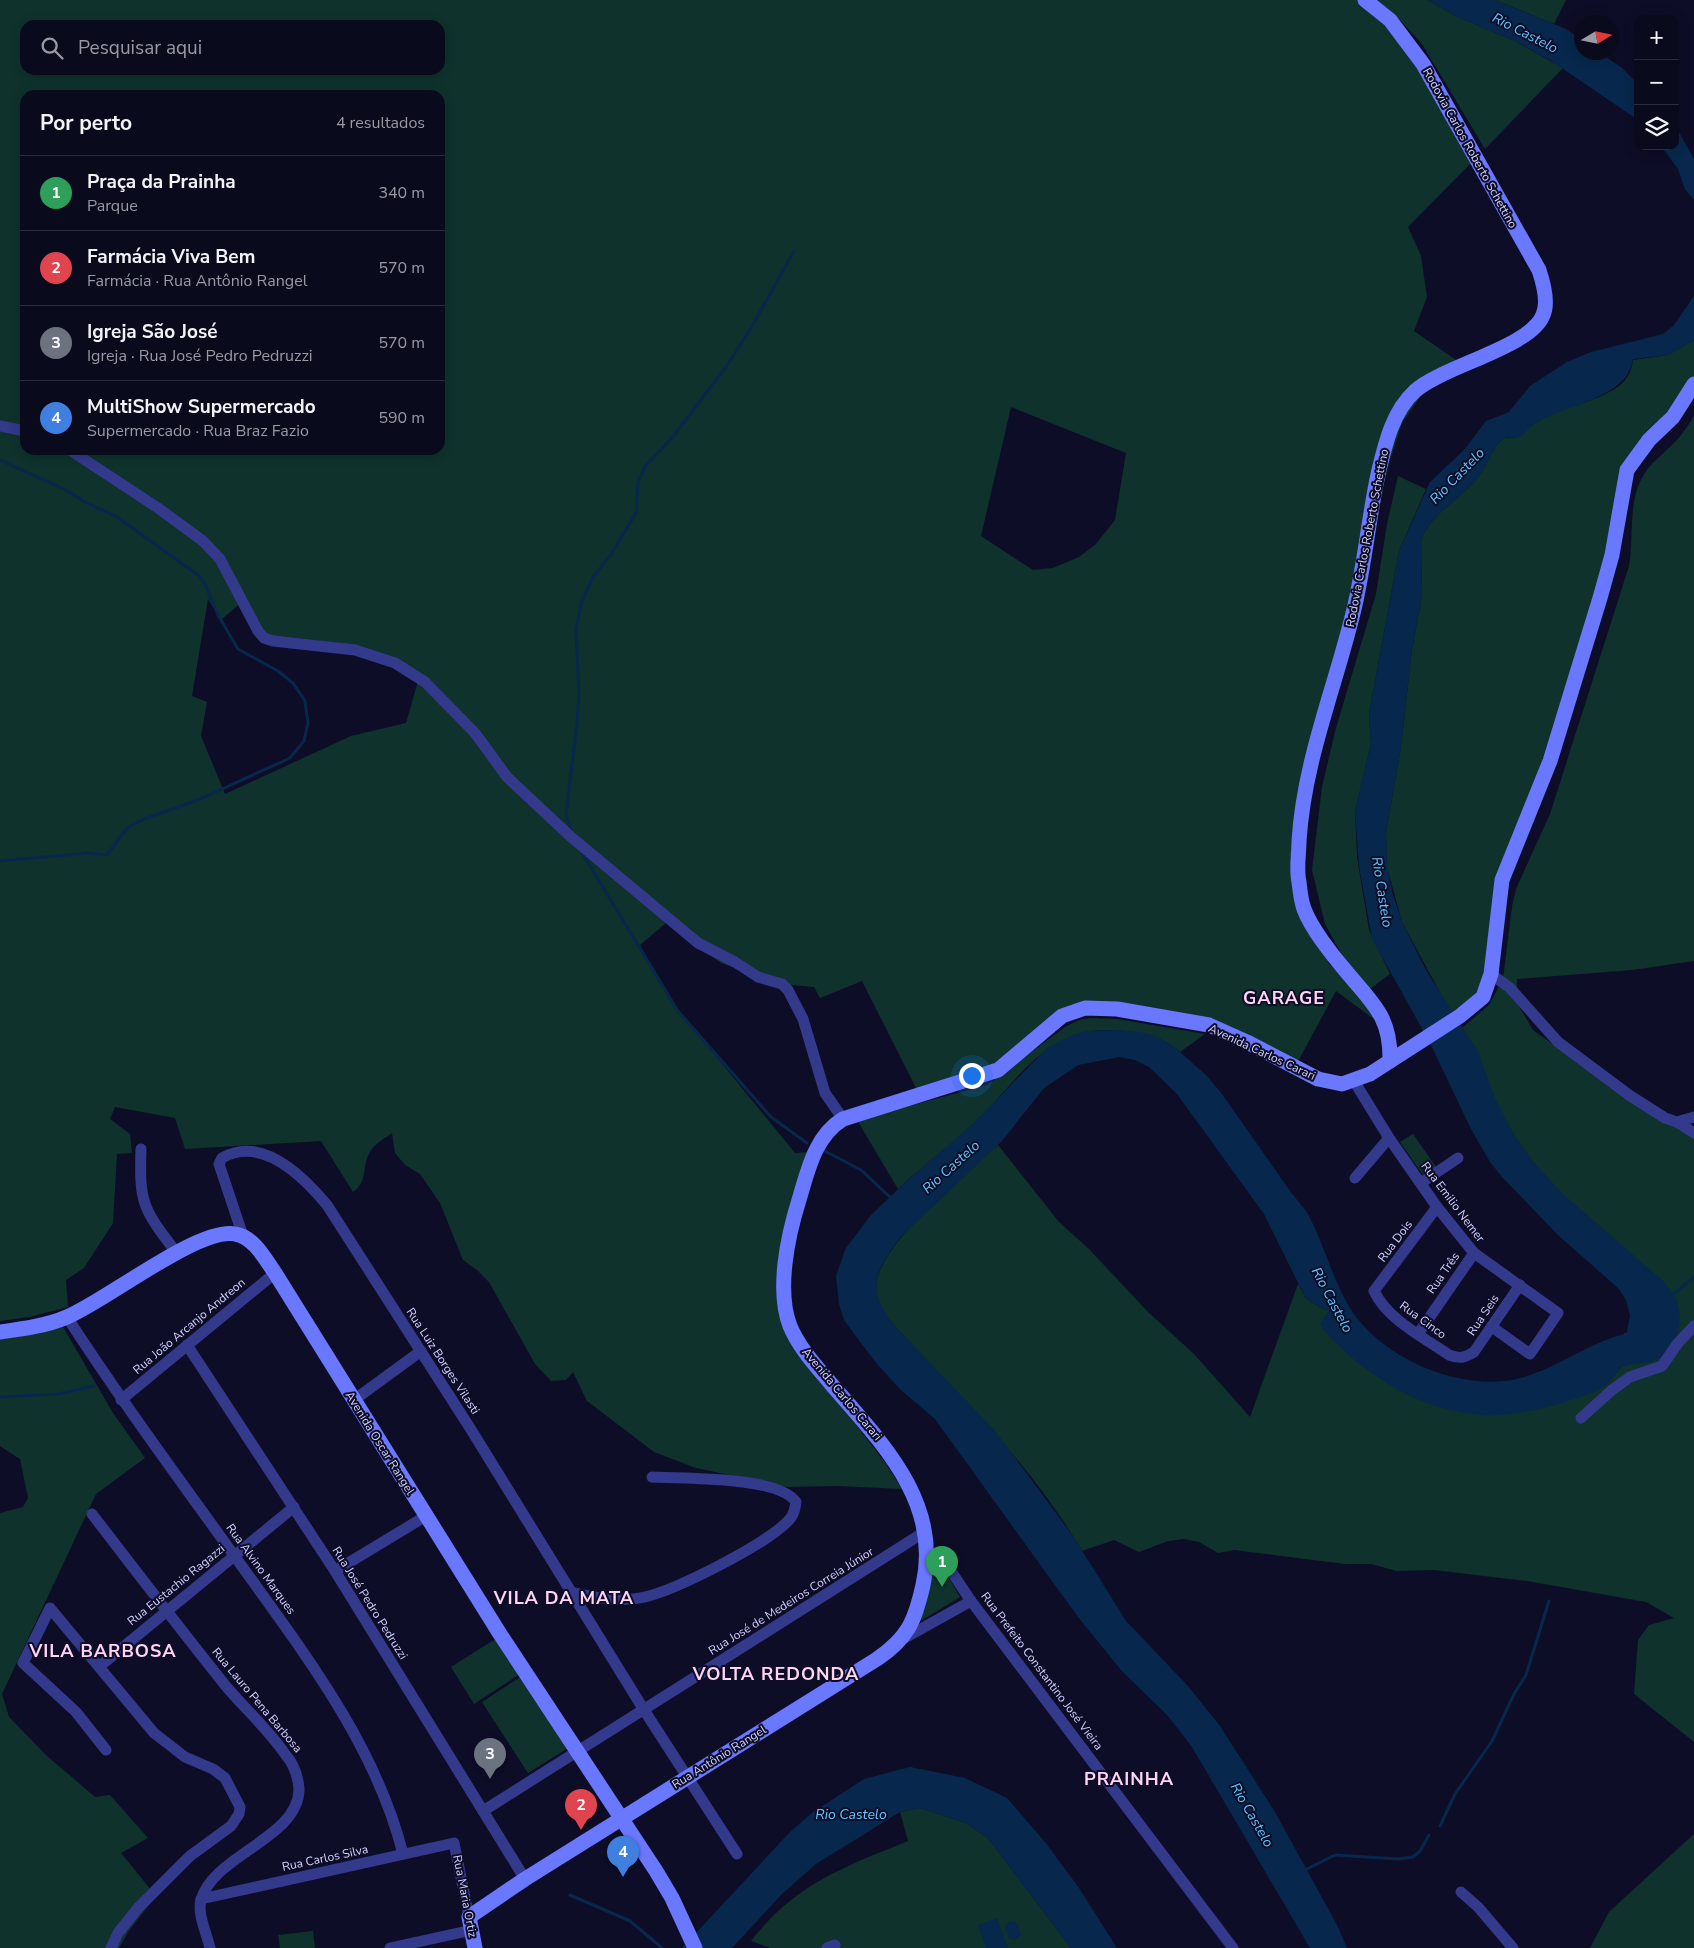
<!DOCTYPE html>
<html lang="pt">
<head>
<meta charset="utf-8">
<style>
  body { margin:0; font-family:"Nunito Sans",sans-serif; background:#131326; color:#f1f3f6 }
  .controls { position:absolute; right:15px; top:15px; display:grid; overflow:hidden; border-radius:10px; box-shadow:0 2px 12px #0003 }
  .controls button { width:45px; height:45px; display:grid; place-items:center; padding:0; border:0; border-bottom:1px solid #2a2b3b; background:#0a0a1d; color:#f1f3f6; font:25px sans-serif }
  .compass { position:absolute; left:1574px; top:15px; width:45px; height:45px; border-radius:50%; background:#0a0a1d; box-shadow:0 2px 12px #0003; rotate:80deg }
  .you { position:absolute; left:971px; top:1075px; width:18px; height:18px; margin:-12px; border:4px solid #fff; border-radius:50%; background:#1a73e8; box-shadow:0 0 0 8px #1a73e833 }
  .badge { display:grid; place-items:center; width:32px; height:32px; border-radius:50%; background:#00fefc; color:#fff; font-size:16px; font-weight:700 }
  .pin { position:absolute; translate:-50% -41px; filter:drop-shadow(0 1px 2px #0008) }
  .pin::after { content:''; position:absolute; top:26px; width:18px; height:15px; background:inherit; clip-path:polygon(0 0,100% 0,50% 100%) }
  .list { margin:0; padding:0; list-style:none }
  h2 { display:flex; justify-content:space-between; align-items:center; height:65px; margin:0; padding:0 20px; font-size:21px }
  h2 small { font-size:16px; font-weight:400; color:#999aa4 }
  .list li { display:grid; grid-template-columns:32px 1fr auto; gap:15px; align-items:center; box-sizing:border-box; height:75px; padding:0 20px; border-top:1px solid #2a2b3b }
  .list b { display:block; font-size:19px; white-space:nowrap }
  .list p { margin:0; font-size:16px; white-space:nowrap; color:#999aa4 }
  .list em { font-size:16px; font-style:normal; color:#999aa4 }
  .icon { flex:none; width:28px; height:28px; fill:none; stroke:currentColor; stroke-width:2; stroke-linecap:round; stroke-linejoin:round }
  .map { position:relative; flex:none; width:1694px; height:1948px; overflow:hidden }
  .search { position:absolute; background:#0a0a1d; box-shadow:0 2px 12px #0003; left:20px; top:20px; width:425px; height:55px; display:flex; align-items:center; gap:12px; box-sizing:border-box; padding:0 18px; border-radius:15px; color:#999aa4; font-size:19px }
  .panel { position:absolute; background:#0a0a1d; box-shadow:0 2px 12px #0003; left:20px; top:90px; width:425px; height:365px; border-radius:15px }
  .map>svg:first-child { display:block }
  .green { fill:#0f322d; fill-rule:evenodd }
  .water { fill:#07284c }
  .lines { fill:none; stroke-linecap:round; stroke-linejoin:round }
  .stream { stroke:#07284c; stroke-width:3 }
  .street { stroke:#33398b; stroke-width:11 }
  .secondary { stroke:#6a77ff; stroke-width:15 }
  .labels { text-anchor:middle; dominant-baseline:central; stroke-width:4; stroke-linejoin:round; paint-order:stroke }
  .street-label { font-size:12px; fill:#d3d3ff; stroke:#0e0d27 }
  .water-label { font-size:14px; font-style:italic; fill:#61c7ff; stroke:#0e0d27 }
  .district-label { font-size:18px; font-weight:bold; letter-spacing:1px; fill:#ffd5f4; stroke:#0e0d27 }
</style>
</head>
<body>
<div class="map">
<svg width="1694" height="1948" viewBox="0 0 1694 1948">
  <rect width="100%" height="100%" fill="#0e0d27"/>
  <g class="green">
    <path d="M0,0H1359L1393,29L1476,158L1408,227L1421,256L1427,297L1414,331L1462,364L1439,378L1420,397L1402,423L1391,457L1342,648L1294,858L1308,926L1329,964L1351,984L1370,1009L1375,1020L1336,991L1296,1065L1263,1044L1118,1004L1032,1032L992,1065L917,1090L862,981L820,998L814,987L779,984L721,963L666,923L640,945L670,1000L795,1153L808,1152L778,1296L826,1385L886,1464L902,1489L838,1486L786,1487L696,1468L654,1452L587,1401L573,1372L566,1380L551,1381L535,1364L489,1282L477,1270L463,1260L440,1203L420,1174L405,1165L395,1153L392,1133C385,1138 374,1144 370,1152C361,1166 369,1181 353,1192L321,1141L185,1149L175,1118L115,1107L110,1119L130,1134L132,1153L117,1154L113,1223L84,1268L66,1280L68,1307L29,1317L0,1321ZM25,25H440V70H25ZM25,95H440V450H25ZM1011,407L1126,453L1115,520L1096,544L1079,557L1053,568L1033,570L981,536ZM208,599L221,620L244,600L268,643L374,655L418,681L406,723L351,736L225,794L201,736L207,702L192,696Z"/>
    <path d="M1377,0H1428L1455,16L1515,41L1563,68L1485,149L1422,44L1401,21Z"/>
    <path d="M1495,0H1566L1554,24Z"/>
    <path d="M1694,340V384L1638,456L1506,874L1492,950L1477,996L1451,1013L1402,922L1387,867L1386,832L1401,747L1412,649L1422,596L1421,541C1430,513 1461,500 1478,477C1488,465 1491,448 1504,438C1518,440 1524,430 1534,424C1559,407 1594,404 1619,386C1628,379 1632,370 1633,360L1668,355Z"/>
    <path d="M1694,416V961L1632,970L1517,979V1003L1533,1030L1605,1082L1694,1134V1742L1634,1694L1638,1640L1649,1625L1674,1618L1646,1602L1527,1581L1434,1570L1396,1571L1372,1564H1345L1234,1550L1218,1553L1199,1542L1184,1539L1168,1541L1139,1552L1114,1540L1082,1551C1032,1465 960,1397 893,1324C885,1314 877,1304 876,1290C873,1248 967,1173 998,1145L1059,1222L1089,1249L1148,1312L1194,1354L1250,1417L1298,1284L1305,1297L1312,1303L1329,1311L1324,1318L1482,1415L1515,1413L1548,1405L1606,1385L1622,1366L1636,1363L1663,1281C1617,1244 1568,1206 1531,1160C1501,1121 1483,1072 1462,1028L1489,1005L1503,979L1512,906L1516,889L1550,814L1629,566C1634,538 1628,503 1642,478C1649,464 1662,455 1673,444C1681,436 1688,426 1694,416Z"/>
    <path d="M1398,476L1426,489L1399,551L1369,714L1371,743L1355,812L1357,857L1369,930L1390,974L1370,989L1341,953L1325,924L1312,870L1322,787L1336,728L1376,594L1387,524Z"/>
    <path d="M1090,1018L1117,1019L1205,1034L1180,1052C1163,1037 1146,1033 1124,1031C1047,1022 1022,1078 973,1124C949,1147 922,1166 898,1189L857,1120L987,1085L1065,1027L1079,1020Z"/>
    <path d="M1413,1134L1436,1167L1423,1175L1400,1142Z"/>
    <path d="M63,1327L113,1413L145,1458L96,1494L2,1694L9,1717L47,1756L95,1797L110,1795L148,1838L121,1853L156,1896L128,1932L119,1948H0V1513L23,1507L28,1498L20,1459L0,1446V1337Z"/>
    <path d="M934,1553L960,1597L919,1622L926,1606Z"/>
    <path d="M497,1638L520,1674L474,1704L451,1667Z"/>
    <path d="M522,1676L568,1748L528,1773L482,1702Z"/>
    <path d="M920,1808L966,1823L988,1838L1071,1948H770L751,1941C795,1884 844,1867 908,1841L900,1812Z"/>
    <path d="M1694,1834V1948H1590L1609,1912Z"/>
    <path d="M313,1931L315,1948H280L278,1935Z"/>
  </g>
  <g class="water">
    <path d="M1428,0H1495L1566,29L1581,39L1582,52L1600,53L1622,68L1638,84V120L1550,60L1515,41L1455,16Z"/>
    <path d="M1675,125L1694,159V200L1685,189L1678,169L1661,146H1675Z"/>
    <path d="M1694,296V340L1668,355L1633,359C1628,399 1563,405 1534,424C1529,427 1525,433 1520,437L1504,438C1491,448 1488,465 1478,477C1461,500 1430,513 1421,541L1422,596L1412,649L1401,747L1386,832L1387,867L1393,895L1402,922L1427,972L1478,1051L1495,1098L1514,1135L1532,1160L1562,1193L1663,1281C1667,1286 1672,1291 1675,1297C1686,1318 1677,1353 1653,1361C1644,1364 1632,1364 1622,1366L1606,1385L1597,1391C1565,1403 1517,1418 1483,1415C1422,1412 1365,1375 1325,1332L1320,1324L1329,1311L1312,1303L1305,1297L1264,1214L1177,1094L1149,1067L1135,1060L1119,1057L1078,1065L1044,1088L1002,1141L900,1238C875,1272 866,1288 893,1324L996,1432L1073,1536L1126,1621L1188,1686L1220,1726L1275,1812L1337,1925L1347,1948H1310L1192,1747L1168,1716L1121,1670L1078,1617L935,1419L901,1390L877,1364L852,1331L844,1320L839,1304L836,1276L846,1248L871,1215L909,1179L973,1124L1048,1047L1072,1035L1086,1031L1118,1030L1138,1032L1153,1035L1173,1046L1206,1075L1222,1094L1290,1191L1306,1211C1324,1242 1331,1277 1350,1308C1379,1355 1449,1387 1504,1381C1537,1378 1569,1356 1599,1343C1608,1338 1618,1337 1627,1332L1630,1315L1626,1300L1618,1288L1559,1236L1502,1177L1490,1162L1471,1129L1429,1041L1372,939L1359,866L1355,812L1371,743L1369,714L1399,551L1430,482L1464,450L1486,421L1509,412L1530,386L1567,362L1591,352L1663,334L1674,325Z"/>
    <path d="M910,1767L965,1778L1007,1798L1045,1842L1079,1888L1117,1948H1071L988,1838L966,1823L920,1808L900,1812L816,1864L782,1894L732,1948H682L790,1832L813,1812L864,1779Z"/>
    <path d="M997,1918L1008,1948H986L978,1925Z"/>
    <path d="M1010,1921L1017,1923L1021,1934L1016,1940L1009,1939L1005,1926Z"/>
  </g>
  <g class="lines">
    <g class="stream">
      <path d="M0,460L66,490L85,502L117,517L198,575L205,584L218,615L238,649L278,671L293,683L305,701L308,723L304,741L290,758L198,800L144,819L127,828L107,855L88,853L0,861"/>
      <path d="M571,831L566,815L577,722L579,694L576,629L582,601L593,577L610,556L636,513L638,482L646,465L672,438L726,367L751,328L794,251"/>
      <path d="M581,851L678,1011L771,1117L807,1143"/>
      <path d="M823,1150L861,1170L891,1198"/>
      <path d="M1670,1297L1694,1277"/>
      <path d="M0,1397L58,1394L94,1386"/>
      <path d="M1440,1826L1455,1794L1492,1741L1514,1694L1526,1675L1549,1601"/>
      <path d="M1305,1870L1335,1855L1398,1859L1413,1857L1420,1851L1429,1835"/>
      <path d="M570,1895L630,1921L662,1948"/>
    </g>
    <g class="street">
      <path d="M0,426L25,431"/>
      <path d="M70,450L158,508L203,541L220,559L258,631L264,638L273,641L355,650L395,663L425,682L475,733L507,777L570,836L698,943L735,962L758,977L782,984L788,990L803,1019L825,1093L843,1119"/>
      <path d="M1491,974L1510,988L1558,1042L1629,1095L1665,1118L1677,1122L1694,1117"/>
      <path d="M1354,1081L1389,1138L1437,1207L1474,1253L1558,1313L1530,1354L1492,1327"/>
      <path d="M1677,1122L1694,1133"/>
      <path d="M141,1149C139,1203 143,1209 176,1252"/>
      <path d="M1355,1178L1389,1138"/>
      <path d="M1421,1183L1458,1158"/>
      <path d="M1437,1207L1374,1291C1388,1320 1423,1337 1449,1355C1460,1359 1464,1358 1474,1352L1520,1285"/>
      <path d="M243,1236L219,1164L222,1158C262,1135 303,1176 327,1205L470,1428L644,1710L737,1854"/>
      <path d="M67,1317C122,1402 182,1483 241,1565C305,1654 376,1746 403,1854"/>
      <path d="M1418,1334L1474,1253"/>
      <path d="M187,1345L335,1571L525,1879"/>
      <path d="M121,1400L275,1273"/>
      <path d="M354,1400L421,1351"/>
      <path d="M1581,1418L1612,1390L1630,1377L1662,1366L1678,1343L1694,1326"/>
      <path d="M92,1514C136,1571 180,1629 225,1685C244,1708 268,1729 285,1754C293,1763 298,1776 299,1789C299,1838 213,1855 201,1900C197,1914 207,1934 210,1948"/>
      <path d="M939,1553L971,1601L1233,1948"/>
      <path d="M335,1571L426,1516"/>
      <path d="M573,1593C597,1597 621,1603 645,1597C678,1589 767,1544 789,1520C794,1515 795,1509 796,1502C778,1476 685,1479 652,1477"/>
      <path d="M903,1639L971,1601"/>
      <path d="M100,1666L294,1507"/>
      <path d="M106,1750L76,1712L23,1663L50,1608L154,1733L185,1757L213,1769L225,1778L240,1807L239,1814L231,1826L190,1856L138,1908L118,1933L111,1948"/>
      <path d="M483,1811L926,1531"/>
      <path d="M1461,1892L1478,1907L1513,1948"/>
      <path d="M201,1899L454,1843L469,1917"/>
      <path d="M390,1948L472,1930"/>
      <path d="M827,1948L835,1945"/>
    </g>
    <g class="secondary">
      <path d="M1365,0L1390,20L1423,64L1539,270C1543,282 1549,302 1543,315C1531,347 1443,366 1415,391C1392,412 1385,445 1378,474C1369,517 1365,561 1355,605C1337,683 1304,759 1299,841C1299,854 1296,869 1299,882C1300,891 1301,901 1304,909C1311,928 1332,955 1345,970C1371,1002 1391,1015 1390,1061"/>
      <path d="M0,1332C22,1329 46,1326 67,1317C106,1301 198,1227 235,1234C254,1237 265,1259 275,1273L500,1634L656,1871L672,1898L695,1948"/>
      <path d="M475,1948L469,1917L525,1879L877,1659C908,1638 915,1621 923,1585C942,1502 881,1442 832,1385C817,1367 799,1348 790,1326C776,1290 788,1235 799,1200C808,1170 815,1136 843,1119L998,1070L1062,1016L1085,1008L1117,1009L1209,1025L1247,1042L1318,1079L1342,1084L1370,1074L1460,1016L1483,997L1491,974L1502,880L1550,761L1600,598L1612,555L1627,470L1649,440L1673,417L1694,384"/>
    </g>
  </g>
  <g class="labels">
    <g class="street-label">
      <text transform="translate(1470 148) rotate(61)">Rodovia Carlos Roberto Schettino</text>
      <text transform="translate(1367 538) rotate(-79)">Rodovia Carlos Roberto Schettino</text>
      <text transform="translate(1262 1052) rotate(25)">Avenida Carlos Carari</text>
      <text transform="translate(1453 1202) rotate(53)">Rua Emilio Nemer</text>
      <text transform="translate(1395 1241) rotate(-53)">Rua Dois</text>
      <text transform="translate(1443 1273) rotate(-55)">Rua Três</text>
      <text transform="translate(1483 1315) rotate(-56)">Rua Seis</text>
      <text transform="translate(1423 1320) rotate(36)">Rua Cinco</text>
      <text transform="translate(189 1326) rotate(-40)">Rua João Arcanjo Andreon</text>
      <text transform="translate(443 1361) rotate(57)">Rua Luiz Borges Vilasti</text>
      <text transform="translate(842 1394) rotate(50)">Avenida Carlos Carari</text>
      <text transform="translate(380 1443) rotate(58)">Avenida Oscar Rangel</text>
      <text transform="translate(261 1569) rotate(54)">Rua Alvino Marques</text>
      <text transform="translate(176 1585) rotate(-39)">Rua Eustachio Ragazzi</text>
      <text transform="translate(791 1601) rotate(-32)">Rua José de Medeiros Correia Júnior</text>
      <text transform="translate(370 1603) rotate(58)">Rua José Pedro Pedruzzi</text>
      <text transform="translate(1042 1671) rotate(53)">Rua Prefeito Constantino José Vieira</text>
      <text transform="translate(257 1700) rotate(50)">Rua Lauro Pena Barbosa</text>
      <text transform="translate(719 1757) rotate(-32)">Rua Antônio Rangel</text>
      <text transform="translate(325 1858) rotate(-12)">Rua Carlos Silva</text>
      <text transform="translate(465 1896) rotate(79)">Rua Maria Ortiz</text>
    </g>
    <g class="water-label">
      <text transform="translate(1525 33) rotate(27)">Rio Castelo</text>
      <text transform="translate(1457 476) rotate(-46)">Rio Castelo</text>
      <text transform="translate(1382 892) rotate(81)">Rio Castelo</text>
      <text transform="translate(951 1167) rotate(-42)">Rio Castelo</text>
      <text transform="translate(1332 1300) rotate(62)">Rio Castelo</text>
      <text x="851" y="1814">Rio Castelo</text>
      <text transform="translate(1252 1815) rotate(60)">Rio Castelo</text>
    </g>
    <g class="district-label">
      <text x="1284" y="998">GARAGE</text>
      <text x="564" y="1598">VILA DA MATA</text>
      <text x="103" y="1651">VILA BARBOSA</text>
      <text x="776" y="1674">VOLTA REDONDA</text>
      <text x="1129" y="1779">PRAINHA</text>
    </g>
  </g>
</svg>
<div class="controls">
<button>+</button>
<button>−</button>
<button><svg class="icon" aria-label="layers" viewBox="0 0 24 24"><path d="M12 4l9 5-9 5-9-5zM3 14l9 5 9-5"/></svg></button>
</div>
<svg class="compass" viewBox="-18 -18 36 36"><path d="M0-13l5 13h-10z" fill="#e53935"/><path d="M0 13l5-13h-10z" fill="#999aa4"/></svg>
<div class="you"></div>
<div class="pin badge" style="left:942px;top:1587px;background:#2e9e5b">1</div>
<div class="pin badge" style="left:581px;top:1830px;background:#e0444e">2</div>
<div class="pin badge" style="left:490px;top:1779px;background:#6b7280">3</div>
<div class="pin badge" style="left:623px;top:1877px;background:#3f7fe0">4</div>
<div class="search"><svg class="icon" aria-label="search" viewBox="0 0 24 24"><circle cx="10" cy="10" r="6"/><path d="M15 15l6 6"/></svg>Pesquisar aqui</div>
<section class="panel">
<h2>Por perto<small>4 resultados</small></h2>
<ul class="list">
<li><span class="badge" style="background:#2e9e5b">1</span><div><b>Praça da Prainha</b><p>Parque</p></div><em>340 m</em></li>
<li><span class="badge" style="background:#e0444e">2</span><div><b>Farmácia Viva Bem</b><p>Farmácia · Rua Antônio Rangel</p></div><em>570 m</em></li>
<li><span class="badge" style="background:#6b7280">3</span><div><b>Igreja São José</b><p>Igreja · Rua José Pedro Pedruzzi</p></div><em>570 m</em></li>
<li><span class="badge" style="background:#3f7fe0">4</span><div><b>MultiShow Supermercado</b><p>Supermercado · Rua Braz Fazio</p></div><em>590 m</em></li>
</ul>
</section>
</div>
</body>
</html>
